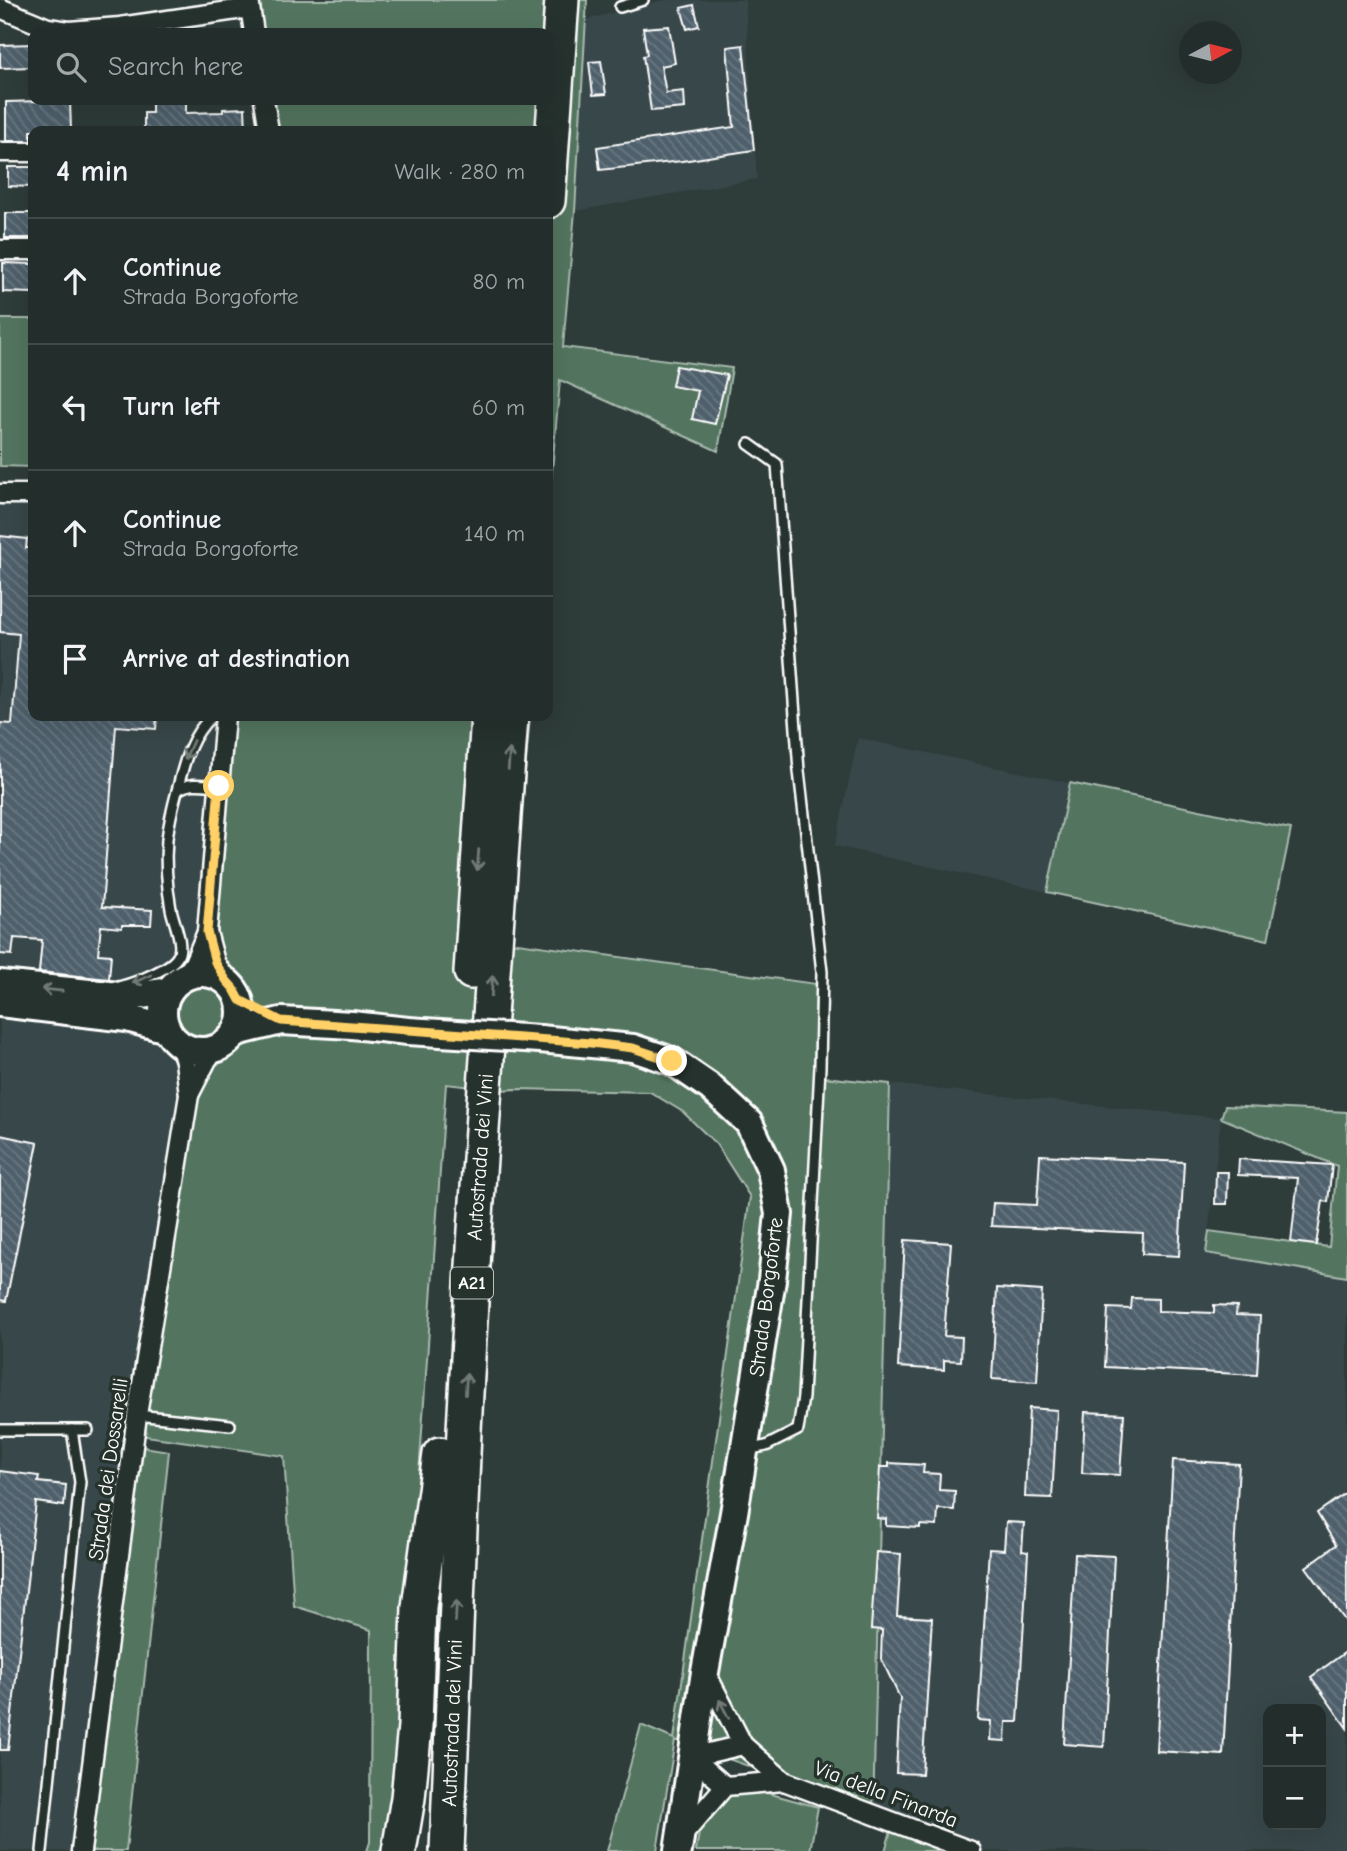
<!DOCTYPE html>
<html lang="en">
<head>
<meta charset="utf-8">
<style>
  body { margin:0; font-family:"Comic Neue",sans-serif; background:#2e3938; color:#f1f3f6 }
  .controls { position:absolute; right:21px; bottom:21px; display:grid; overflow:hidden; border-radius:14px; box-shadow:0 7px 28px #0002 }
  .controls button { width:63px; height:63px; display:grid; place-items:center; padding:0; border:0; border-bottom:2px solid #3f4948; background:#222d2c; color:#f1f3f6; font:35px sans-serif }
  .compass { position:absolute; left:1179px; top:21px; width:63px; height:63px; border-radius:50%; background:#222d2c; box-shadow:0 7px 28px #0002; rotate:83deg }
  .stop { position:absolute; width:21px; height:21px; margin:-16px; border:5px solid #ffd166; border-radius:50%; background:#fff }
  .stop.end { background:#ffd166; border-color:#fff; box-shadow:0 2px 7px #0008 }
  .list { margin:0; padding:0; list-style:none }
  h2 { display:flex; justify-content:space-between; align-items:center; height:91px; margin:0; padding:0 28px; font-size:30px }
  h2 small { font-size:23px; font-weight:400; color:#a2a8a9 }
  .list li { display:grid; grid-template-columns:46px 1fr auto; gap:21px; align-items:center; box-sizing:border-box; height:126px; padding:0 28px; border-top:2px solid #3f4948 }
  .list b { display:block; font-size:26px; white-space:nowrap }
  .list p { margin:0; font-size:23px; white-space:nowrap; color:#a2a8a9 }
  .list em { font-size:23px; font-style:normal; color:#a2a8a9 }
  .icon { flex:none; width:38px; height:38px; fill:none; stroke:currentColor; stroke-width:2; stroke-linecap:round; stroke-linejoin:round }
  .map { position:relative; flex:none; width:1347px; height:1851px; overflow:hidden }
  .search { position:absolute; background:#222d2c; box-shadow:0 7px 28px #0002; left:28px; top:28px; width:525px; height:77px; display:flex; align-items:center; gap:18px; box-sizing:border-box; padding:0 24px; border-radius:14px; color:#a2a8a9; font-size:26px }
  .panel { position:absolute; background:#222d2c; box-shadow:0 7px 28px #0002; left:28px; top:126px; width:525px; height:595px; border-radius:14px }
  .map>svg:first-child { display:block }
  .built { fill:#384749; fill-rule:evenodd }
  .grass { fill:#53745f; stroke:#a9baaf; stroke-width:2 }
  .building { fill:url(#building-back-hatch); stroke:#fff; stroke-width:2 }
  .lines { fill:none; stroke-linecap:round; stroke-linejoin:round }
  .lane-casing { stroke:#fff; stroke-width:14 }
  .street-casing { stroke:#fff; stroke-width:23 }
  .secondary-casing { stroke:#fff; stroke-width:32 }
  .highway-casing { stroke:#fff; stroke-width:38 }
  .lane { stroke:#26332d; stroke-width:9 }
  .street { stroke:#26332d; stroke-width:18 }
  .secondary { stroke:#26332d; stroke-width:26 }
  .highway { stroke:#26332d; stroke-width:33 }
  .secondary-bridge-casing { stroke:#fff; stroke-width:32; stroke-linecap:butt }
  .secondary-bridge { stroke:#26332d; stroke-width:26 }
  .oneway { stroke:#727a76 }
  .route { stroke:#ffd166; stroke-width:9 }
  .labels { text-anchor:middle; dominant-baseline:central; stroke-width:7; stroke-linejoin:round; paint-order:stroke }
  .shield { fill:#26332d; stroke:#bec2c0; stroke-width:2 }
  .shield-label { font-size:19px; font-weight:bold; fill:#fff }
  .street-label { font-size:21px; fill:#fff; stroke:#26332d }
</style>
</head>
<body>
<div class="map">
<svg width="1347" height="1851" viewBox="0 0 1347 1851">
  <defs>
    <pattern id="building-back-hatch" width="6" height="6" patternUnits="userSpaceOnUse" patternTransform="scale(1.75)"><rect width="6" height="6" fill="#4f616c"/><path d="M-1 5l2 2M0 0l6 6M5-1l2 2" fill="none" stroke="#697982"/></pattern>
  </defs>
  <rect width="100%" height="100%" fill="#2e3c3a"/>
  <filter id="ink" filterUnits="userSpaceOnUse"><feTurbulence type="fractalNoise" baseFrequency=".0143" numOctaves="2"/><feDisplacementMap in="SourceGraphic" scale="14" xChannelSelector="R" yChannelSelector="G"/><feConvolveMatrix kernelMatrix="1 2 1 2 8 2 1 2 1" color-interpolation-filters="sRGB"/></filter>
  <g filter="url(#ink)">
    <g class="built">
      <path d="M665,0H745L757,179L575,211L585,20Z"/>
      <path d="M0,493H33V716H223L212,886L179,1069L180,1122L80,1851H0Z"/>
      <path d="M858,738L1070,783L1047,892L835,846Z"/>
      <path d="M890,1084L1221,1118L1206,1253L1347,1277V1851H964L873,1817ZM1268,1709H1321V1825H1268Z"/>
    </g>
    <g class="grass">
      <path d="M251,0H587L575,211L563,347L732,368L718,451L560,380L548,516V131H270L265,100H548V33H255Z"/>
      <path d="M0,319H33V467L0,466Z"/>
      <path d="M223,716H530L510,942L816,984L814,1076L890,1084L873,1817L821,1792L675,1740L657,1851H607L641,1725L674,1739L750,1197L716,1144L683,1112L650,1092L516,1089L500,1090L446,1084L393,1851H367L370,1842L371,1630L294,1606L284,1456L132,1434L180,1122L179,1069L163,1040L156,1008L173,975L192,958L212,886Z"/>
      <path d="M1070,783L1291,829L1268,940L1047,892Z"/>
      <path d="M1225,1106L1347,1112V1277L1206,1253L1209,1231L1329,1247L1337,1166L1221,1118Z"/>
      <path d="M131,1445L169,1451L126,1851H75Z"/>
      <path d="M760,1791L818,1807L810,1851H696L700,1826L716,1805L734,1794Z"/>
      <path d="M894,1821L964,1851H885Z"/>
    </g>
    <g class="building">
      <path d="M694,5L699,26L687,29L681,8Z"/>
      <path d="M669,26L675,63L661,66L666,93L684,91L685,108L651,111L643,56L647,55L643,28Z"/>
      <path d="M33,44V67L0,68V45Z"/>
      <path d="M743,45L754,150L682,161L600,170L597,147L734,127L727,47Z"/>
      <path d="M601,61L606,94L593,95L589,62Z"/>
      <path d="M41,100H70L71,131H31V141H6V102L41,101Z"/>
      <path d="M152,100H186V113L223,112V109L245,108L246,131H205V129L144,131V113H152Z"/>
      <path d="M8,167H33V187L8,186Z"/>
      <rect x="5" y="213" width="27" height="25"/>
      <path d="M3,263L33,264V293L3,292Z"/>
      <path d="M676,366L727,375L715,424L692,419L698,391L672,386Z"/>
      <path d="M0,536L27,539L26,548H33V716H157L156,729L116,726L102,907L152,910L151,925H122V928L101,926L98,954L111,955L109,979L39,972L42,940L14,938L12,955L0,954V723L12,724L19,634L0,632Z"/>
      <path d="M0,1135L38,1143L6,1301L0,1300Z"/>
      <path d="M1040,1155L1184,1162L1179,1256L1142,1254L1143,1233L991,1226L993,1203L1037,1205Z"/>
      <path d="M1239,1159L1332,1165L1328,1202L1323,1201L1316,1245L1291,1242L1298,1178L1238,1175Z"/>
      <path d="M1216,1172H1228L1227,1204H1215Z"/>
      <path d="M905,1240L951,1243L944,1336L962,1337L961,1361L944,1360V1370L898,1367Z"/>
      <path d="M997,1288L1042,1291L1037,1382L992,1379Z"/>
      <path d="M1132,1298L1158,1299V1311L1214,1313V1305L1237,1306L1236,1315L1260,1316L1257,1375L1105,1367L1108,1308L1131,1309Z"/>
      <path d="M1029,1408L1057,1410L1052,1498L1025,1497Z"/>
      <path d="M1085,1412L1124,1414L1120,1475L1082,1473Z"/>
      <path d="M1173,1460L1239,1464L1223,1755L1156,1751Z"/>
      <path d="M889,1463L924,1465L923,1473L940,1474L939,1490L955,1491L954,1510L938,1509L937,1526L920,1525V1528L886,1526V1519L877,1518L880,1467H889Z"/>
      <path d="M0,1471L39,1476L38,1482L66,1485L64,1506L36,1502L8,1750H0Z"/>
      <path d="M1347,1492V1623L1306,1567L1336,1545L1317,1513Z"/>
      <path d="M1006,1522L1024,1523L1022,1551L1028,1552L1018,1722H1006L1005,1741L990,1740L991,1721L978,1720L989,1549L1004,1550Z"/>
      <path d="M876,1552L901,1554L897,1616L932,1618L922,1774L896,1773L900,1698L881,1658L882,1630L871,1629Z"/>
      <path d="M1075,1554L1114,1556L1104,1747L1064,1744Z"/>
      <path d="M1347,1651V1728L1311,1677Z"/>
    </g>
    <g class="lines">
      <defs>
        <g id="lane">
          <path d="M620,7L643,0"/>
          <path d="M177,791C184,763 190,736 212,716"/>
          <path d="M122,986C135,983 172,968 178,956C184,944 174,923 171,909C167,887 165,861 167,839C169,823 173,806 177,791C189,781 204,785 219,786"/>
          <path d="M137,1415L230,1425"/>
          <path d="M0,1430H88"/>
          <path d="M746,1450L766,1446L798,1430L803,1397L820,1067L822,972L799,771L777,464L749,444"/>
          <path d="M42,1851L80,1482L72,1430"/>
        </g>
        <g id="street">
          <path d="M249,0L254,33"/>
          <path d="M0,8L48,28L69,31L120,27L250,8"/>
          <path d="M264,100L269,131"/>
          <path d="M0,152H33"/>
          <path d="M0,250H33"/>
          <path d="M0,494H33"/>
          <path d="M207,932L215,962L226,980"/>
          <path d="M184,977L194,963L207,932L225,716"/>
          <path d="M189,1095L207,1060L215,1049"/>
          <path d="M706,1673L743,1745L784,1781L971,1851"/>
          <path d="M692,1757L743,1745"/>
          <path d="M692,1757L725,1786"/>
          <path d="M681,1837L725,1786L784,1781"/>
          <path d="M81,1851L137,1415L189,1095L185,1061L179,1043"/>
        </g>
        <g id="secondary">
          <circle cx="202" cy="1012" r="39"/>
          <path d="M0,984L129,997L169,991"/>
          <path d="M0,1003L127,1018L167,1029"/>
          <path d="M236,1032L281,1021L352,1025L408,1031"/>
          <path d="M540,1039L633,1048L672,1061L710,1087L749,1123L771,1170L779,1214L772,1280L734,1513L705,1672L678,1851"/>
        </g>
        <g id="highway">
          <path d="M548,201L562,0"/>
          <path d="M471,972L488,716"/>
          <path d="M399,1851L408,1798L415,1726L419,1607L440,1454"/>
          <path d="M447,1851L464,1430L475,1230L511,716"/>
        </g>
      </defs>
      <use href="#lane" class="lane-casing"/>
      <use href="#street" class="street-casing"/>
      <use href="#secondary" class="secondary-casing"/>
      <use href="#highway" class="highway-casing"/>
      <use href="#lane" class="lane"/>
      <use href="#street" class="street"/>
      <use href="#secondary" class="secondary"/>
      <use href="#highway" class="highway"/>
      <defs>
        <path id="secondary-bridge" d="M408,1031L540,1039"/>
      </defs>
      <use href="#secondary-bridge" class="secondary-bridge-casing"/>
      <use href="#secondary-bridge" class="secondary-bridge"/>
    </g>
    <defs><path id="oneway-shaft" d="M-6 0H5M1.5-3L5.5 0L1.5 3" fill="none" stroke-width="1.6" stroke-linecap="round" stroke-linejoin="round" transform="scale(1.75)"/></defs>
    <g class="oneway">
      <use href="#oneway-shaft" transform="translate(189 750) rotate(114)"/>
      <use href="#oneway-shaft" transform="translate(509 759) rotate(-86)"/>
      <use href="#oneway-shaft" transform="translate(478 860) rotate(94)"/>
      <use href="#oneway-shaft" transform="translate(142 979) rotate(157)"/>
      <use href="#oneway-shaft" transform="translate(492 986) rotate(-86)"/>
      <use href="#oneway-shaft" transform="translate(52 990) rotate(-174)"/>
      <use href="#oneway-shaft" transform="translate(466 1384) rotate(-87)"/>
      <use href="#oneway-shaft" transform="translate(456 1611) rotate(-87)"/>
      <use href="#oneway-shaft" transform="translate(724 1709) rotate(-117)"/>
    </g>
  </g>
  <g class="lines" filter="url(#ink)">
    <path class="route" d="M219,786L207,932L215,962L226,980L234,989L240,1000L281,1021L591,1043L633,1048L672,1061"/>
  </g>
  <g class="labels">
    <rect class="shield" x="451" y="1267.5" width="42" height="31" rx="5"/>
    <g class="shield-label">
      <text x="472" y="1283">A21</text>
    </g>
    <g class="street-label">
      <text transform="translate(480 1157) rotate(-86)">Autostrada dei Vini</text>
      <text transform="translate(766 1297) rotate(-83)">Strada Borgoforte</text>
      <text transform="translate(108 1469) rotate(-82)">Strada dei Dossarelli</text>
      <text transform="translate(452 1723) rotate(-88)">Autostrada dei Vini</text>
      <text transform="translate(886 1794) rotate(21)">Via della Finarda</text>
    </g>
  </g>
</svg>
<div class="controls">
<button>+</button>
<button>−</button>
</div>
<svg class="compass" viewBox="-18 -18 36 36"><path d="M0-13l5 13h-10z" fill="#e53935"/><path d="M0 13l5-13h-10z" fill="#a2a8a9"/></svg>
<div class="stop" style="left:219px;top:786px"></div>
<div class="stop end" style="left:672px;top:1061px"></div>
<div class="search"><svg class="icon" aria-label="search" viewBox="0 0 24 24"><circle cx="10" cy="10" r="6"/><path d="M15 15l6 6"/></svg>Search here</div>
<section class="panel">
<h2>4 min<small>Walk · 280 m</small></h2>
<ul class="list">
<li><svg class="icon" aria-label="ahead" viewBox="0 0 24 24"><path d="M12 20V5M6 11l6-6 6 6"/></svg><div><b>Continue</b><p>Strada Borgoforte</p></div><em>80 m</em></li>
<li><svg class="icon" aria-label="left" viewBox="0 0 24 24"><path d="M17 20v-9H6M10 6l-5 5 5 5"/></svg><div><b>Turn left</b></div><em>60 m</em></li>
<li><svg class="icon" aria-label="ahead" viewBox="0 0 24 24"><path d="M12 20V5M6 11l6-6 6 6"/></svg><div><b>Continue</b><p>Strada Borgoforte</p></div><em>140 m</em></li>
<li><svg class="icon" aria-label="arrive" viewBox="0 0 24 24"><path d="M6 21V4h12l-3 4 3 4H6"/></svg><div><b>Arrive at destination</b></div></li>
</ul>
</section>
</div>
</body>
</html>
